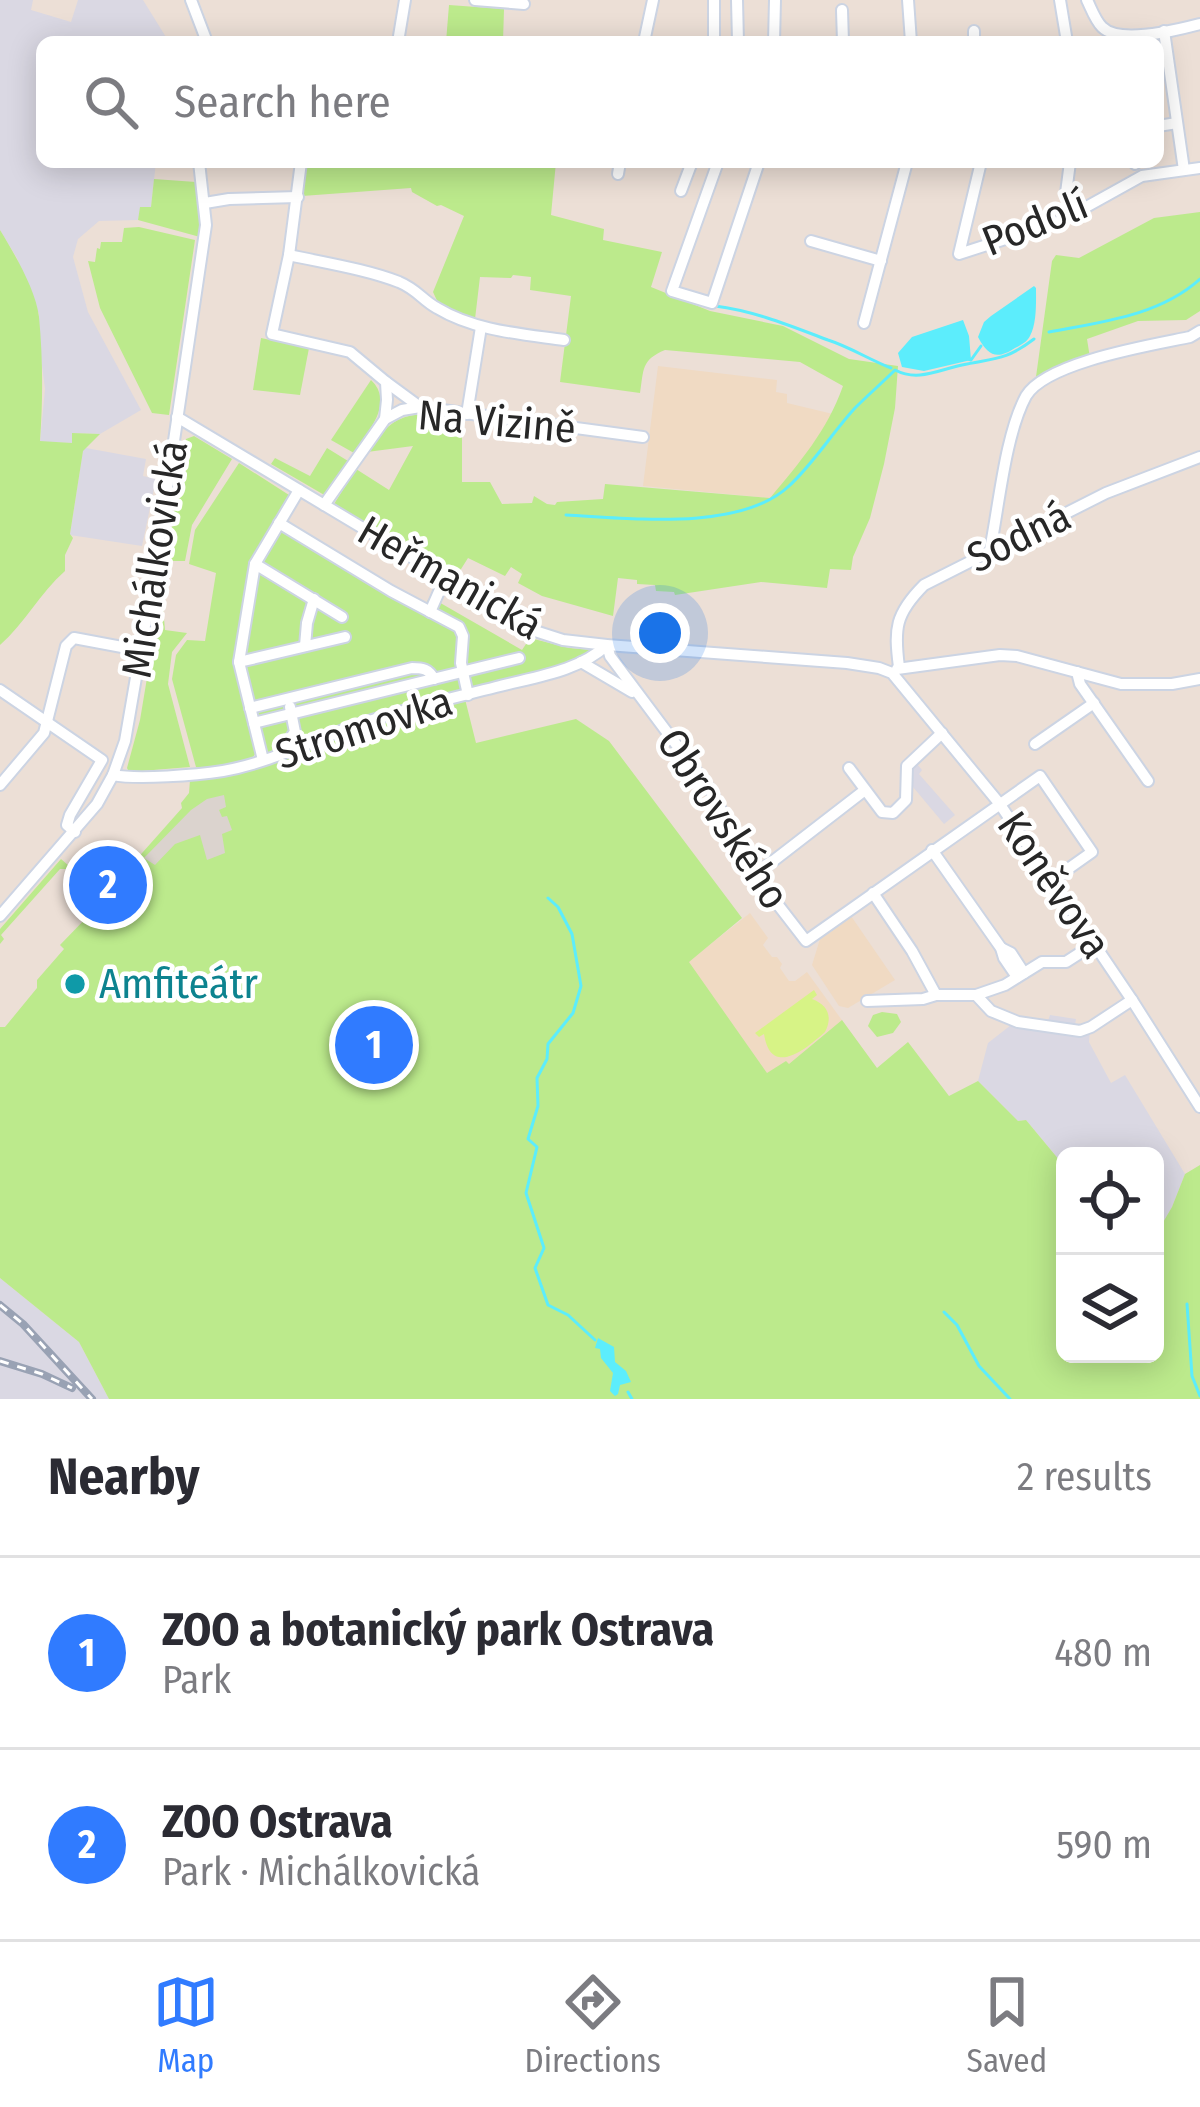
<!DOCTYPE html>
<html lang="en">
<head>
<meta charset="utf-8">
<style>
  body { margin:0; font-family:"Fira Sans Condensed",sans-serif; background:#f2f2f3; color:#2b2b33 }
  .controls { position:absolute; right:36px; bottom:36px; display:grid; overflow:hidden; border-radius:18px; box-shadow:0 6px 30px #0003 }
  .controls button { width:108px; height:108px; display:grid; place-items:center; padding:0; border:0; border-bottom:3px solid #e1e1e2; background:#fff; color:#2b2b33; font:60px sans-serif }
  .you { position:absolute; left:660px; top:633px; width:42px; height:42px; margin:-30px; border:9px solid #fff; border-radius:50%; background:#1a73e8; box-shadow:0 0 0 18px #1a73e833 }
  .badge { display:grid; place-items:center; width:78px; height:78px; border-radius:50%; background:#307bff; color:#fff; font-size:39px; font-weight:700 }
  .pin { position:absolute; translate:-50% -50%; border:6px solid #fff; box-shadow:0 3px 12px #0006 }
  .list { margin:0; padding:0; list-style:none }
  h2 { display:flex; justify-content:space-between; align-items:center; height:156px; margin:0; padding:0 48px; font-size:51px }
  h2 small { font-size:39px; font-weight:400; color:#7c7c81 }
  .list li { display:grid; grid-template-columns:78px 1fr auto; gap:36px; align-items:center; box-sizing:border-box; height:192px; padding:0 48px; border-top:3px solid #e1e1e2 }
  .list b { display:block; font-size:45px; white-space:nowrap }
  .list p { margin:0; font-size:39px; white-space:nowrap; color:#7c7c81 }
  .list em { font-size:39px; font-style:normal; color:#7c7c81 }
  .icon { flex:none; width:66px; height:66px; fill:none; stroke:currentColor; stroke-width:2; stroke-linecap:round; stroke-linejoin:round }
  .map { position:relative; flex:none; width:1200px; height:1399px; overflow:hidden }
  .search { position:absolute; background:#fff; box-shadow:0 6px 30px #0003; left:36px; right:36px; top:36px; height:132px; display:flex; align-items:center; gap:30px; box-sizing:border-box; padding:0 42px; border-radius:18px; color:#7c7c81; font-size:45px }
  .sheet { height:540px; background:#fff }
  nav { display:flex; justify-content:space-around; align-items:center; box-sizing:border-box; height:168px; border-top:3px solid #e1e1e2; background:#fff; font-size:33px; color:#7c7c81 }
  nav a { display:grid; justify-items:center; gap:6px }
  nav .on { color:#307bff }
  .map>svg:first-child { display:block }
  .industrial { fill:#dad8e3 }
  .education { fill:#f0dac3 }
  .green { fill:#bcea8c }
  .pitch { fill:#d7f386 }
  .plaza { fill:#dbd3ce }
  .water { fill:#5cedfc }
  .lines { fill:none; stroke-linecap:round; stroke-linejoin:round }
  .stream { stroke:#5cedfc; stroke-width:3 }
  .minor-casing { stroke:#ccd4e3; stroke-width:14 }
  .minor { stroke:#fff; stroke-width:10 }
  .rail-casing { stroke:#99a2b4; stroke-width:8 }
  .rail { stroke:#fff; stroke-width:3; stroke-dasharray:9; stroke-linecap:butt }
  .culture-dot { fill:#0f9aa8; stroke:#fff; stroke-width:4.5 }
  .labels { text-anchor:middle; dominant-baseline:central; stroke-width:9; stroke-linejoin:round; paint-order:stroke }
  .street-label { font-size:42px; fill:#272727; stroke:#fff }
  .culture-label { font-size:42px; fill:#0d838f; stroke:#fff; text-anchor:start }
</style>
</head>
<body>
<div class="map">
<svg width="1200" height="1399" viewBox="0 0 1200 1399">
  <rect width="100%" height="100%" fill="#ecdfd6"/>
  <g class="industrial">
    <path d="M0,0H33L31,10L71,22L78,0H143L169,42H42V162H156L151,207H141L138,220L99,221L78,239L73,257L88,312L141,410L100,434L72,433L73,443L40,442L45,389L38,333L39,314L17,258L0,230Z"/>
    <path d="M86,448L146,459L143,476L156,479L142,546L70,535L83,450Z"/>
    <path d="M916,763L922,770L919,774L955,815L944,824L903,775Z"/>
    <path d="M1050,1015L1076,1019L1075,1025L1090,1031L1089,1042L1111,1083L1125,1075L1185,1174L1172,1207L1155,1236V1156H1065V1167L1026,1120L1018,1121L978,1081L988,1043L1011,1025L1024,1027L1027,1017L1048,1021Z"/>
    <path d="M0,1278L79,1342L109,1399H0Z"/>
  </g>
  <g class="education">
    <path d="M658,366L777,380L776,392L787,394V403L833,414L816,443L770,498L643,486Z"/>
    <path d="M750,913L768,938L763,945L772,957H777L782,964L780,968L789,981H795L807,972L873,1063L798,1117L688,962Z"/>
    <path d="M851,916L895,980L848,1008L839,1006L812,965L820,939Z"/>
  </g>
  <g class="green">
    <path d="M449,5L504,9L503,42H446Z"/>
    <path d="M304,162H556L551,215L604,229L603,240L662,252L651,287L710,311L783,326L849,359L898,366L895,408L884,464L870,518L853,557L851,570L830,569L827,588L761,582L675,595L674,592L656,591L655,585L637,584V580L618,578L613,616L542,596L518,583L522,574L511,567L505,576L468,558L456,577L334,504L356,469L389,490L413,446L367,452C394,410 415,411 462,418V482H490L502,504L532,503L534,496L547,504L555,505L557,502L603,499L605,484L770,498C800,462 827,431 843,386L800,362L665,350C641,360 644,369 640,393L560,382L571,296L530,290L531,277L513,275L511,278L480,277L475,319L440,307L433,292L464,216L441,205L437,206L412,192L411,188L302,196Z"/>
    <path d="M154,179L196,182L201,214L200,237L138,220L140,207H151Z"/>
    <path d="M1200,212V311L1186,320L1138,321L1087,339L1090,358L1035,384L1052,261L1056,255L1079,258L1154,218Z"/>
    <path d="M139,227L195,240L169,415L152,413L100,308L88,261L95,262L97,248L100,249L101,242H122L124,228Z"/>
    <path d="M0,230C14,253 36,290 39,317C43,359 43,399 40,441L72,443V433L100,434L83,451L70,534L73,538L65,555V571C40,593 25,623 0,645Z"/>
    <path d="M261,338L309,348L300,395L253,390Z"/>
    <path d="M371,380C395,403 368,431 354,453L331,440Z"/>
    <path d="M194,436L232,459L192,525L185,561H167L180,470H183L184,465L180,464L186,439Z"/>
    <path d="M327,448L348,461L326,496L271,464L275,458L310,476Z"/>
    <path d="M239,463L289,495L251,561L235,663L257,751L251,760L200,768L196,767L172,679L176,655L187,640L205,641L216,573L189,564L195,530Z"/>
    <path d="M284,529L422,609L430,597L522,650L530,638L569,648L592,650L574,663L268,754L243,664L257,577L261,562L280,531Z"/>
    <path d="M159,606L163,607L165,630L187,633L172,652L168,684L190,767L129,772L127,768L140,720Z"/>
    <path d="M465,699L476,743L576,719L609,741L742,918L689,962L767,1073L786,1061L789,1064L842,1020L877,1068L908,1042L949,1096L978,1081L1018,1121L1026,1120L1065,1167V1354H1155V1236L1172,1207L1185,1174L1200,1165V1399H109L79,1342L0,1278V1027H5L37,988V980L64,949L60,945L90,914L85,908V903L121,865L127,870L182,808L181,803L189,793L190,780Z"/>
    <path d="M61,859L69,866L68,869H60L1,935L4,939L0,944V929Z"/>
    <path d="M882,1012L897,1014L901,1022L893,1033L877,1037L868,1026L873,1015Z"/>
  </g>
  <path class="pitch" d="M814,990L817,995L812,999C828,1005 833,1017 825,1032C807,1048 771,1079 764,1034L759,1037L755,1033Z"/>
  <path class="plaza" d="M224,795L226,807L219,810L222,817L227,816L232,830L222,834L225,853L207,860L200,835L175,844L155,865L144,858L191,810L207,799Z"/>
  <g class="water">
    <path d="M1034,286L1036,288C1036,302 1037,323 1030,336C1027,342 1021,345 1015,348C997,360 988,356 978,337L984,322L991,316Z"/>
    <path d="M963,320L969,336L971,360L924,371L902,367L898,353L912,337Z"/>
    <path d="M598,1338L614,1347L615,1362L626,1371L631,1382L620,1385L618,1394L615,1396L610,1391L613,1373L601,1358L600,1349L595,1348Z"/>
  </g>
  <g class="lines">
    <g class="stream">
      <path d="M715,306C755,311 791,326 828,340C850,347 870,360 891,368"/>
      <path d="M1049,332C1101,322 1159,316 1200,279"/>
      <path d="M968,359L971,360L981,346"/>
      <path d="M566,515C628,518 740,532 789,486C814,463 832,433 855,408C868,395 882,383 895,370C918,382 938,370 962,365C995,358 1005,361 1034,339"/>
      <path d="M548,898L558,907L572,934L581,986L573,1013L548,1044L547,1059L537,1078L538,1106L528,1139L537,1147L526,1193L544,1248L535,1268L548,1305L568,1315L595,1340"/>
      <path d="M1187,1304L1192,1376L1200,1396"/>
      <path d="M944,1312L957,1325L979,1366L1010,1399"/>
      <path d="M628,1392L632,1399"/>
    </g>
    <defs>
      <g id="minor">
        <path d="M191,0L207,42"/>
        <path d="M475,0L524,4"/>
        <path d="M737,0L738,42"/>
        <path d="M908,0L911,42"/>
        <path d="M1060,0L1067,42"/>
        <path d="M1087,0C1091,8 1095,20 1102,27C1120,45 1177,30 1200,24"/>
        <path d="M842,10L843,42"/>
        <path d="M974,31V42"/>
        <path d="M1164,31L1184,170"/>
        <path d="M398,42L405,0"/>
        <path d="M644,42L653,0"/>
        <path d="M714,42V0"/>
        <path d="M774,42L775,0"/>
        <path d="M1158,126L1177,123"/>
        <path d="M301,162L289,255L272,334L350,352L386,382L387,400L385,419"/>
        <path d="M718,162L672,291L712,303L759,162"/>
        <path d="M981,162L959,254L1061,221L1142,176L1200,168"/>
        <path d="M1134,162L1135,164"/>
        <path d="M618,174L620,162"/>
        <path d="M681,191L692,162"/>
        <path d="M1066,193L1070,162"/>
        <path d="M205,203L229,199L298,197"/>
        <path d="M811,241L881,261"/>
        <path d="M289,255C325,263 365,269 399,282C418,290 422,300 437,308C475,331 522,334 564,340"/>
        <path d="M864,323L907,162"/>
        <path d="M386,382L420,407"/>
        <path d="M467,414L481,327"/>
        <path d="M177,417L535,631L563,640L607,645L847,663L879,668L892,673L999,803L1132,1000L1200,1107"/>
        <path d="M324,505L385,419L402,410L420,407L643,437"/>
        <path d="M279,523L391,591L459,627L463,636L461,663L468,695"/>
        <path d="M990,550C999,506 1005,435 1026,396C1046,362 1152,345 1190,337L1200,331"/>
        <path d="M255,564L342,617"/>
        <path d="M430,612L445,578"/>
        <path d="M305,646L307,623L314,599"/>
        <path d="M239,662L345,637"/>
        <path d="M581,662L632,692"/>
        <path d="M899,667C894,629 895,614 924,585L1106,493L1200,457"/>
        <path d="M897,669L1000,655L1017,656L1121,684H1172L1200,679"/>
        <path d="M1077,672L1080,684L1148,781"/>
        <path d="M0,690L102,760L70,815L67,825L75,832"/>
        <path d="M250,708L412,668C423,668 429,669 434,679"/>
        <path d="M254,723L519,658"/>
        <path d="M1035,744L1094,703"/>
        <path d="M278,755L295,732L290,707"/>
        <path d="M263,760L239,662L255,564L299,490"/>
        <path d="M849,768L882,812L893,813L906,800L907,766L942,733"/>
        <path d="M113,775C138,780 197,775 223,771C269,763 311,741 354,726C400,710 449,699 496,687C534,677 578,672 607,645L610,656L711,791L755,875L806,941L1040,776L1092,852L1051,881"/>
        <path d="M0,785L44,733L66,646L74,638L122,647"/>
        <path d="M932,850L1001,948L1004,958L1017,977"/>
        <path d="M755,875L865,790"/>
        <path d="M873,893L912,951L936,995"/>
        <path d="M0,916L97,804L113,775L125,741L156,562L206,225L199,162"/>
        <path d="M1001,948L1011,953L1024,973"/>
        <path d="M976,995L991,1011L1018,1022L1080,1031L1091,1027L1132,1000"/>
        <path d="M867,1001L923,999L936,995H976L1005,985L1042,962H1066L1094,944"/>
      </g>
    </defs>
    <use href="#minor" class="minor-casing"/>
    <use href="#minor" class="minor"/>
    <defs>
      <g id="rail">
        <path d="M0,1305L23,1324L92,1399"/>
        <path d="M0,1361L42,1374L72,1388"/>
      </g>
    </defs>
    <use href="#rail" class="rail-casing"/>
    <use href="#rail" class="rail"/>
  </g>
  <circle class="culture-dot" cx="75" cy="984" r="12"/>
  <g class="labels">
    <g class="street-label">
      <text transform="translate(1035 223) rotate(-22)">Podolí</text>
      <text transform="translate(497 422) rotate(5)">Na Vizině</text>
      <text transform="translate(1019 537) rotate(-26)">Sodná</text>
      <text transform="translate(155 559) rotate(-81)">Michálkovická</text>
      <text transform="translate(450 578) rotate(30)">Heřmanická</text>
      <text transform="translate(364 728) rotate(-18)">Stromovka</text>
      <text transform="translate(723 819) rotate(57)">Obrovského</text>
      <text transform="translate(1054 885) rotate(56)">Koněvova</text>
    </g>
    <g class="culture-label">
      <text x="99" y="984">Amfiteátr</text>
    </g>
  </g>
</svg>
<div class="controls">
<button><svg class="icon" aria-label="locate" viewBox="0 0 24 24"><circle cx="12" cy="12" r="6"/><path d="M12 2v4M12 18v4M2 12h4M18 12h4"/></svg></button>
<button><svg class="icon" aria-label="layers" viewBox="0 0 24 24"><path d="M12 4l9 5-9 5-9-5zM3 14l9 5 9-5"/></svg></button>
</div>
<div class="you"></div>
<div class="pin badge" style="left:374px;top:1045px">1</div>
<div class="pin badge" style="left:108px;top:885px">2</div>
<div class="search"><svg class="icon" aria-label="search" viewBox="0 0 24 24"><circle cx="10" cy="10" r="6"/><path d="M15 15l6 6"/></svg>Search here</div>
</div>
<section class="sheet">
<h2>Nearby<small>2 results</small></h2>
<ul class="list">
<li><span class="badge">1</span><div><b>ZOO a botanický park Ostrava</b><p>Park</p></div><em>480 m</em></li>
<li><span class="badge">2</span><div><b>ZOO Ostrava</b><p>Park · Michálkovická</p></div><em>590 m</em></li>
</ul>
</section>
<nav>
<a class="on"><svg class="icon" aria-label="map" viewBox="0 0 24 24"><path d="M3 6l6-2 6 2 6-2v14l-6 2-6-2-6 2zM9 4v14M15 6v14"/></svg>Map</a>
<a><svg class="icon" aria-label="directions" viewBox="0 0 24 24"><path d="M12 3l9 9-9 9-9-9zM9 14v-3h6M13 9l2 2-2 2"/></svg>Directions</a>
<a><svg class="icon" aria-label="saved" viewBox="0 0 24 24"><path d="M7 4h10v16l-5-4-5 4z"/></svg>Saved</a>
</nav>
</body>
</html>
